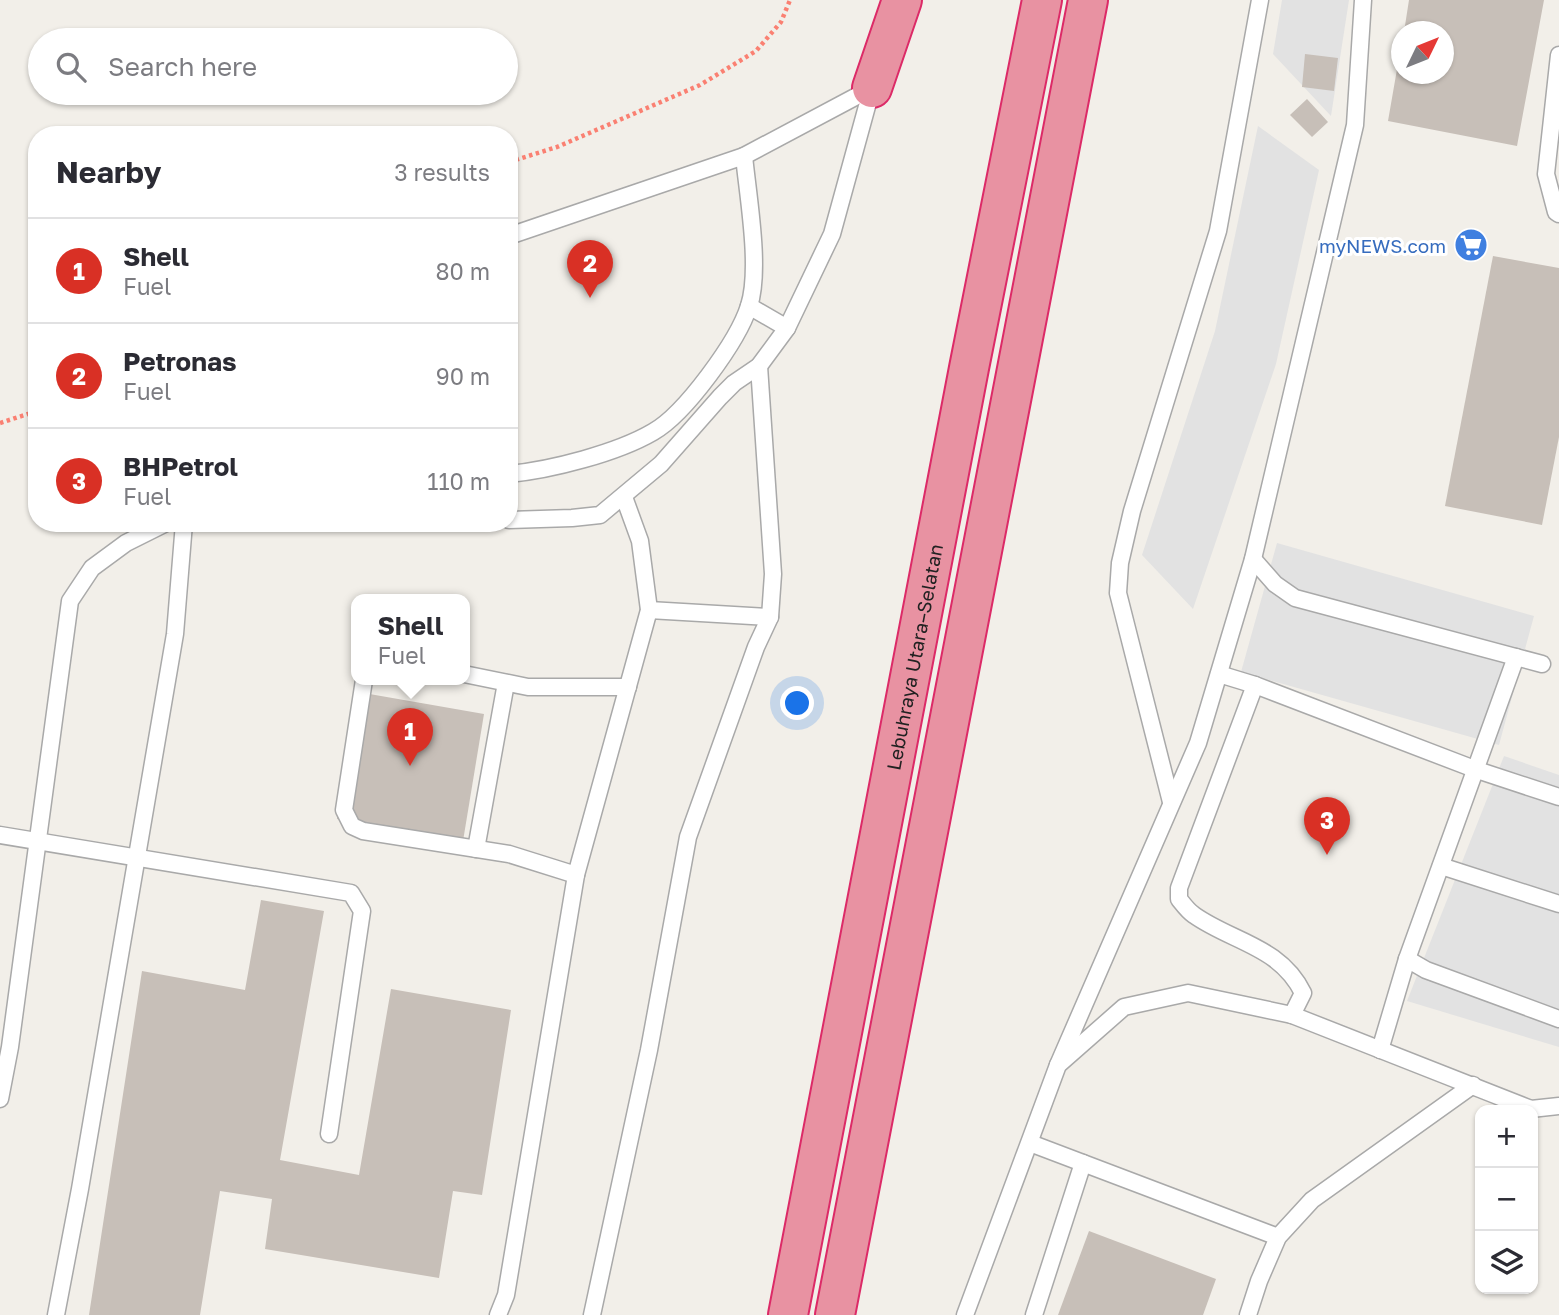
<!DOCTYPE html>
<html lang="en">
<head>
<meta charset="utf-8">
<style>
  body { margin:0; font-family:"Golos Text",sans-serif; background:#f2f2f3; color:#2b2b33 }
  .controls { position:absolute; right:21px; bottom:21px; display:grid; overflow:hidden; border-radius:14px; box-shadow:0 2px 5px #0004 }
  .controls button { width:63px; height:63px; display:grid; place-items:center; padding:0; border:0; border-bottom:2px solid #e1e1e2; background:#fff; color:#2b2b33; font:35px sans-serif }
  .compass { position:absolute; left:1391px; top:21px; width:63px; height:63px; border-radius:50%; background:#fff; box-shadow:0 2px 5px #0004; rotate:47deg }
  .you { position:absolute; left:798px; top:704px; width:24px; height:24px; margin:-18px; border:5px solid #fff; border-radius:50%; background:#1a73e8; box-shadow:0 0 0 10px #1a73e833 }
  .badge { display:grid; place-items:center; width:46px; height:46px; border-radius:50%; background:#d93025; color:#fff; font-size:23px; font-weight:700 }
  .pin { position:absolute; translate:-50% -58px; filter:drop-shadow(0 2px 4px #0008) }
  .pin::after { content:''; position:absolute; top:37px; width:24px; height:21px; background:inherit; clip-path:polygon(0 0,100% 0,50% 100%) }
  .popup { position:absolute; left:351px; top:594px; width:119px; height:91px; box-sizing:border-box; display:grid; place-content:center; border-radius:14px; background:#fff; filter:drop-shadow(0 2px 5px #0005); font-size:23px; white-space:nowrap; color:#7c7c81 }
  .popup b { font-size:26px; color:#2b2b33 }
  .popup::after { content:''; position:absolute; left:50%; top:100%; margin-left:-14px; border:14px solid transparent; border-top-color:#fff }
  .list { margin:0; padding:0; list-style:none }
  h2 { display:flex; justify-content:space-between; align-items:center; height:91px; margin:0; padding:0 28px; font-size:30px }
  h2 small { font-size:23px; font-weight:400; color:#7c7c81 }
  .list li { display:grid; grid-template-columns:46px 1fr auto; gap:21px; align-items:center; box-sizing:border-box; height:105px; padding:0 28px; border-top:2px solid #e1e1e2 }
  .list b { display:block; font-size:26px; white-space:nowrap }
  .list p { margin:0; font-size:23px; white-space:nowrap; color:#7c7c81 }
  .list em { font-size:23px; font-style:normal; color:#7c7c81 }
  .icon { flex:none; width:38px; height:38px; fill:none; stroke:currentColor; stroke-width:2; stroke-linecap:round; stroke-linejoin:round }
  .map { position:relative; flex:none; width:1559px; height:1315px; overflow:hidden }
  .search { position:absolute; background:#fff; box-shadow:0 2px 5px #0004; left:28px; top:28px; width:490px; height:77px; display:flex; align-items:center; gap:18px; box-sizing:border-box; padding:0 24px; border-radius:38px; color:#7c7c81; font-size:26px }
  .panel { position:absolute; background:#fff; box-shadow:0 2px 5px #0004; left:28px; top:126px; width:490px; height:406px; border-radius:28px }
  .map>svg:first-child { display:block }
  .parking { fill:#e2e2e2 }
  .building { fill:#c7bfb8 }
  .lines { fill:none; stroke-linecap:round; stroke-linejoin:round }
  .lane-casing { stroke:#a9a9a9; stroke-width:19 }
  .highway-casing { stroke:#dc2a67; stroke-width:42 }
  .path { stroke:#fa8072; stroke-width:4.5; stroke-dasharray:3.5 3.5; stroke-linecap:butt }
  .lane { stroke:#fff; stroke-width:16 }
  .highway { stroke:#e892a2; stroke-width:38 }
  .labels { text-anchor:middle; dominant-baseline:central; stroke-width:6; stroke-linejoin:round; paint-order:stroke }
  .shop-label { font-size:19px; fill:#366cbe; stroke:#fff; text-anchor:end }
  .street-label { font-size:19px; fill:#222; stroke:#fff }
</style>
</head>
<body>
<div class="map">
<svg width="1559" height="1315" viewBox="0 0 1559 1315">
  <rect width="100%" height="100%" fill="#f2efe9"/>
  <g class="parking">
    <path d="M1282,0H1349L1331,116L1273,54Z"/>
    <path d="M1258,126L1319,170L1276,364L1193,609L1142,555L1215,331Z"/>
    <path d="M1277,543L1534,616L1499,745L1241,672Z"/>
    <path d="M1504,756L1559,775V1047L1407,1001Z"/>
  </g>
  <g class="building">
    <path d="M1409,0H1544L1517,146L1388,121L1400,52L1402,74H1444V32H1404Z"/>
    <path d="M1305,54L1338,58L1334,91L1302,87Z"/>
    <path d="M1307,99L1328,122L1312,137L1290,115Z"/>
    <path d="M1493,256L1559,268V437L1542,525L1445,506Z"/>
    <path d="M358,692L484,714L463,841L337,819Z"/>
    <path d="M261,900L324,911L280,1160L359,1175L391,989L511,1010L482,1195L453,1191L439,1278L265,1249L272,1199L220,1191L200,1315H89L142,971L245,990Z"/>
    <path d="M1089,1231L1216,1279L1203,1315H1058Z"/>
  </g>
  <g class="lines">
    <defs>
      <g id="lane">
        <path d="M1559,55L1546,174L1556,212L1559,214"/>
        <path d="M509,236L744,156L872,88"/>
        <path d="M749,306L787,328"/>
        <path d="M509,474C551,470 617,453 653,432C685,414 738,341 749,306C761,269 748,197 744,156"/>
        <path d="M509,520L572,518L600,515L661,464L720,397L734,383L759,366L787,328L832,234L872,88"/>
        <path d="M1253,559L1275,584L1295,598L1542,664"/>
        <path d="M649,610L770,617"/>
        <path d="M464,674L528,687H628"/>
        <path d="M1219,674L1255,685L1477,770L1559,797"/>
        <path d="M364,680L344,810L352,826L363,831L509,854L576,875"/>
        <path d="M1255,685L1179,888V899C1183,904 1188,911 1194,915C1232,942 1280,946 1303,993L1292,1015"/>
        <path d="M1171,802L1118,593L1120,563L1132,511L1218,231L1260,0"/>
        <path d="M0,835L351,893L362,911L329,1134"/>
        <path d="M476,849L506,683"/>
        <path d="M1441,866L1559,904"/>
        <path d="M1407,959L1426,970L1559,1019"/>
        <path d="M1380,1050L1407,959L1516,657"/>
        <path d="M1058,1065L1198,743L1253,559L1355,125L1363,0"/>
        <path d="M0,1099L10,1047L70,601L92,568L126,543L166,523"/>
        <path d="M1030,1143L1278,1237"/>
        <path d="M56,1315L80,1189L175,634L184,523"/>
        <path d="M498,1315L506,1295L576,875L649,610L640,541L624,497"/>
        <path d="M592,1315L649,1050L688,837L756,647L770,617L773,574L759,366"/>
        <path d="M965,1315L1058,1065L1124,1007L1188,993L1292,1015L1531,1109L1559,1106"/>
        <path d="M1034,1315L1083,1163"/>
        <path d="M1248,1315L1259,1281L1278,1237L1312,1200L1473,1085"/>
      </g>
      <g id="highway">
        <path d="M872,88L902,0"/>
        <path id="s1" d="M788,1315L969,368L1042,0"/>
        <path d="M835,1315L1088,0"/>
      </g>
    </defs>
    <use href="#lane" class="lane-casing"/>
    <use href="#highway" class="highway-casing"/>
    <g class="path">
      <path d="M509,162L557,147L700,85L756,51L781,22L790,0"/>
      <path d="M0,423L37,411"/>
    </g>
    <use href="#lane" class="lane"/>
    <use href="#highway" class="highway"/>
  </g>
  <defs>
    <symbol id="supermarket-disc" viewBox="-11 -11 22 22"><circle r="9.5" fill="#3f7fe0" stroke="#fff"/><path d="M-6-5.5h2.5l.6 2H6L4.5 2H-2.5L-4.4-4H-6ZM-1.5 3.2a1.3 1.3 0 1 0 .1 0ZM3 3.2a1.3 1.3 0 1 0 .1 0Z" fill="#fff"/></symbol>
  </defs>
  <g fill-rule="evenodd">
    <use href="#supermarket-disc" x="1452" y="226" width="38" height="38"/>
  </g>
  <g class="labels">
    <g class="shop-label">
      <text x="1446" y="245">myNEWS.com</text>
    </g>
    <g class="street-label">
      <text stroke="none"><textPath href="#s1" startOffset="670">Lebuhraya Utara–Selatan</textPath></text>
    </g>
  </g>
</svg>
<div class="controls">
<button>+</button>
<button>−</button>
<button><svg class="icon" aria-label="layers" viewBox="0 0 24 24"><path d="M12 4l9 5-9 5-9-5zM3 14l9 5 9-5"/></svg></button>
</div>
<svg class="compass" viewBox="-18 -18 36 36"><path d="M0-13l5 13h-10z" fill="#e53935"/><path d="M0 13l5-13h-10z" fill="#7c7c81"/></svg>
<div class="you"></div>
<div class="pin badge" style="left:410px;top:766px">1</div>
<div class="popup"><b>Shell</b>Fuel</div>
<div class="pin badge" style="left:590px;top:298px">2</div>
<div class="pin badge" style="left:1327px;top:855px">3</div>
<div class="search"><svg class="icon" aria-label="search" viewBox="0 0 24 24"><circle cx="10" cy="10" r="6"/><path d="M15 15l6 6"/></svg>Search here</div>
<section class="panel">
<h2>Nearby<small>3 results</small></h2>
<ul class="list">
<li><span class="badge">1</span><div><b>Shell</b><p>Fuel</p></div><em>80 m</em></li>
<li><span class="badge">2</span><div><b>Petronas</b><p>Fuel</p></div><em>90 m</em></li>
<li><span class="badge">3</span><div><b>BHPetrol</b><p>Fuel</p></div><em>110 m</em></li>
</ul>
</section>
</div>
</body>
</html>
